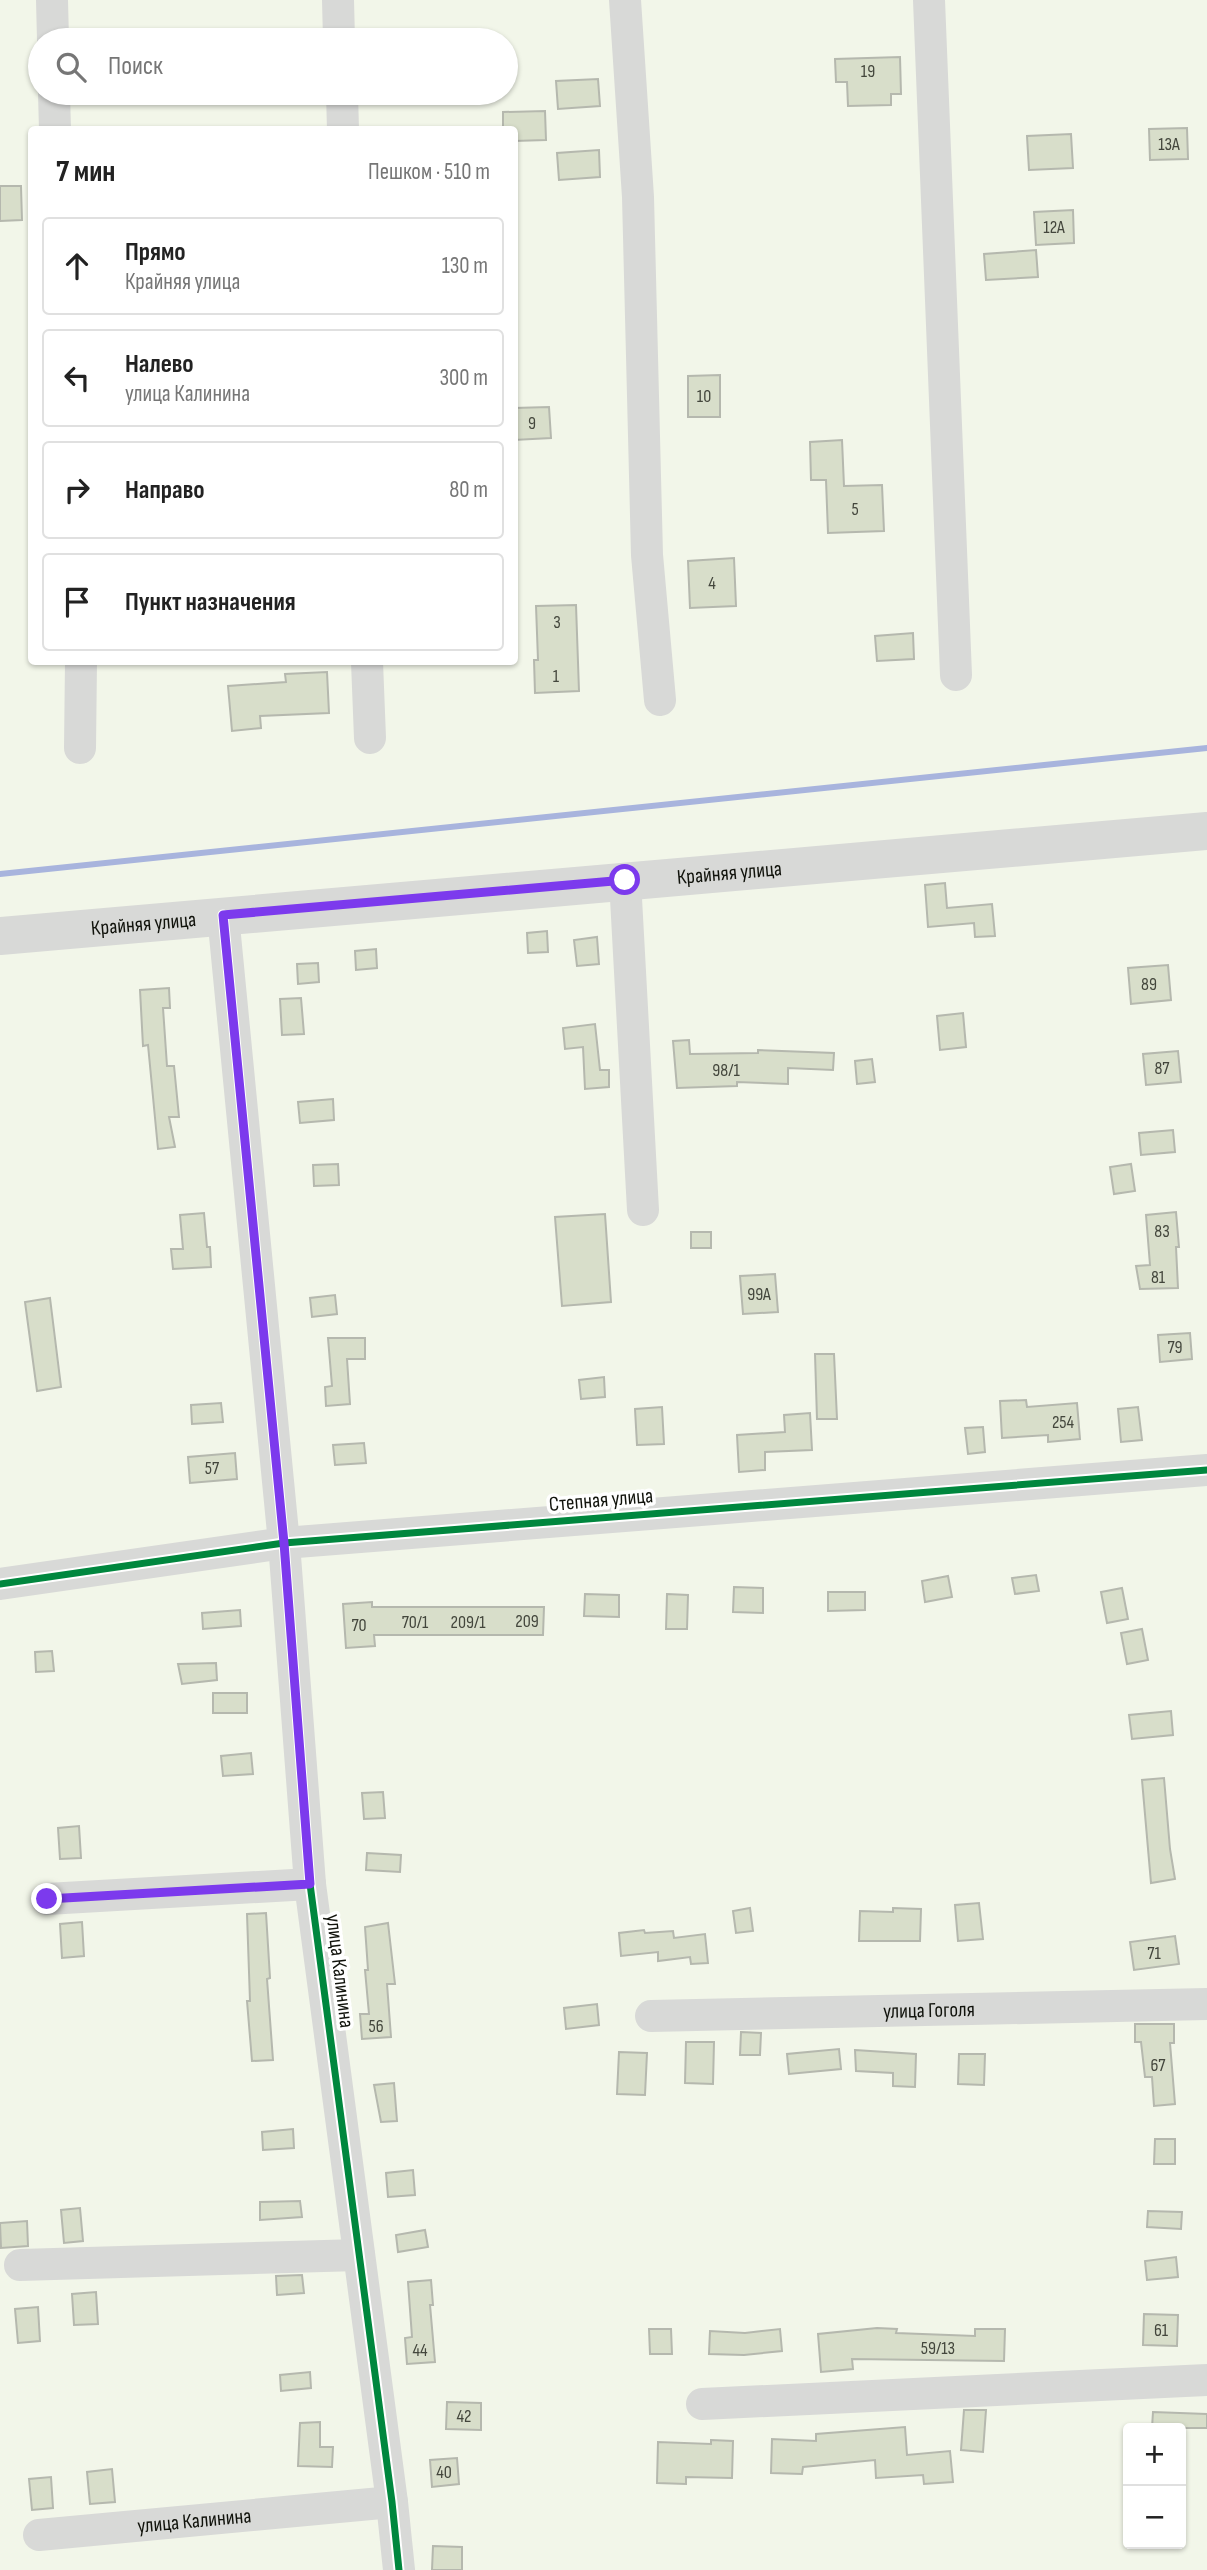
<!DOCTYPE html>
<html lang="ru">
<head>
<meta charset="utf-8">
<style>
  body { margin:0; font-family:"Sofia Sans Condensed",sans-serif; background:#f6f6f6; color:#222 }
  .controls { position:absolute; right:21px; bottom:21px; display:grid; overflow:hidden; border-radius:7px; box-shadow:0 2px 5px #0004 }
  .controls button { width:63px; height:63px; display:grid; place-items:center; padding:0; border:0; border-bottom:2px solid #e0e0e0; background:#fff; color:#222; font:35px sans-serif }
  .stop { position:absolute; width:21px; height:21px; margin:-16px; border:5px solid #7c3aed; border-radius:50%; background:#fff }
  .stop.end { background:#7c3aed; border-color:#fff; box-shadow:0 2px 7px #0008 }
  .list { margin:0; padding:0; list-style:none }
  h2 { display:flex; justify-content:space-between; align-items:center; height:91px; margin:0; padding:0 28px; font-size:30px }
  h2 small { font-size:23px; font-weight:400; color:#767676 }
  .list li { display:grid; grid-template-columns:46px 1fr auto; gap:21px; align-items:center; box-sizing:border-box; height:98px; margin:0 14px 14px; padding:0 14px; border:2px solid #e0e0e0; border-radius:7px }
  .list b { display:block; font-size:26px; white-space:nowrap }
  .list p { margin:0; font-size:23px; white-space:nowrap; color:#767676 }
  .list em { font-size:23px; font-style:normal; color:#767676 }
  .icon { flex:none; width:38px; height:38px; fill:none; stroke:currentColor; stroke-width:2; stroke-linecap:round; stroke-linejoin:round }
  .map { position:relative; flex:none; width:1207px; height:2570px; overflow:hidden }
  .search { position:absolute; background:#fff; box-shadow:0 2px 5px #0004; left:28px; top:28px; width:490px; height:77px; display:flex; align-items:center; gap:18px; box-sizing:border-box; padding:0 24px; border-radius:38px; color:#767676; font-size:26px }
  .panel { position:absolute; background:#fff; box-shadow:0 2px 5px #0004; left:28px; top:126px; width:490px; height:539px; border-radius:7px }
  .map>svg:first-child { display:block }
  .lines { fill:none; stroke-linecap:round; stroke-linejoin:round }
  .stream { stroke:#a8b4dd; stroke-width:6 }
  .building { fill:#d8deca; stroke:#b5b8ae; stroke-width:2 }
  .minor { stroke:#d8d9d7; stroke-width:32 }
  .major { stroke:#d8d9d7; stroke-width:38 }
  .cycleway-casing { stroke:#fff; stroke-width:11 }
  .cycleway { stroke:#00873e; stroke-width:7 }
  .route { stroke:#7c3aed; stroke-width:9 }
  .labels { text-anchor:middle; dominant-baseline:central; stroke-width:7; stroke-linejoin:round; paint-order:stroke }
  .number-label { font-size:18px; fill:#43463c }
  .street-label { font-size:21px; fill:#11130c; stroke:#fff }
</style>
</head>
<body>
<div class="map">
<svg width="1207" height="2570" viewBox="0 0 1207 2570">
  <rect width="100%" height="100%" fill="#f2f6e9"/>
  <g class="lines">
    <path class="stream" d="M0,874L1207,748"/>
  </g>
  <g class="building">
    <path d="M900,57L901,94H891V105L848,106L847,82H836L835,59Z"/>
    <path d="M598,79L600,106L558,109L556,81Z"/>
    <path d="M545,111L546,140L514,141V130H503V112Z"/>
    <path d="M1187,128L1188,159L1150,160L1149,129Z"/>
    <path d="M1071,134L1073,168L1029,170L1027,136Z"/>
    <path d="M599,150L600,177L559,180L557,153Z"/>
    <path d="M0,186H21L22,220L0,221Z"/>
    <path d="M1073,210L1074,243L1036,245L1034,212Z"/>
    <path d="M1036,250L1038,277L986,280L984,254Z"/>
    <path d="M720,375V417H688V376Z"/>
    <path d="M549,407L551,438L514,440V408Z"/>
    <path d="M842,440L844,486L882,485L884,531L828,533L826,480H811L810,442Z"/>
    <path d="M734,558L736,606L690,608L688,561Z"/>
    <path d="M576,605L579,691L535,693L534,660H538L536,606Z"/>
    <path d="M913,633L914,659L877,661L875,636Z"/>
    <path d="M327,672L329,713L260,716L261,728L232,731L228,686L286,682L285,674Z"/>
    <path d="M945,883L947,908L992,904L995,936L975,937L974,923L928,927L925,885Z"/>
    <path d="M547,931L548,952L528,953L527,933Z"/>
    <path d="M597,937L599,964L577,966L574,940Z"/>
    <path d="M376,949L377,968L356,970L355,951Z"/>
    <path d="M318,963L319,982L298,984L297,964Z"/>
    <path d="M1168,965L1171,1000L1131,1004L1128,968Z"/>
    <path d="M169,988L170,1008H163L167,1066H174L179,1117H169L175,1147L158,1149L148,1045L143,1046L140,990Z"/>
    <path d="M301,998L304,1034L282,1035L280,999Z"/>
    <path d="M963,1013L966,1047L940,1050L937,1016Z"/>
    <path d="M595,1024L600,1070H609V1087L585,1089L583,1047L565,1049L563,1028Z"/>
    <path d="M689,1040L690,1054L758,1053V1050L834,1053L833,1070L788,1068V1084L737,1082V1086L677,1088L673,1041Z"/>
    <path d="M1178,1051L1181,1082L1146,1085L1143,1054Z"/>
    <path d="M872,1059L875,1082L857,1084L855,1061Z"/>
    <path d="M333,1099L334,1120L300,1123L298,1102Z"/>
    <path d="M1173,1130L1175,1152L1141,1155L1139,1133Z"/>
    <path d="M338,1164L339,1185L314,1186L313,1165Z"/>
    <path d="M1131,1164L1135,1191L1114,1194L1110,1167Z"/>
    <path d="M1176,1212L1179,1247H1176L1178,1288L1140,1289L1136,1266L1150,1265L1146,1215Z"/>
    <path d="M204,1213L207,1247H210L211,1267L173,1269L171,1249H183L180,1215Z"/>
    <path d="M605,1214L611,1302L562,1306L555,1217Z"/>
    <rect x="691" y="1232" width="20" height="16"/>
    <path d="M775,1274L778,1312L743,1314L740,1276Z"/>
    <path d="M335,1295L337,1314L312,1317L310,1298Z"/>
    <path d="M50,1298L61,1387L37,1391L25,1302Z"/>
    <path d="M1190,1333L1192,1359L1160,1362L1158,1335Z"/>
    <path d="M328,1338H365V1359H347L350,1404L326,1406L325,1387L332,1386Z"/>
    <path d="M815,1354H834L837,1419H817Z"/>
    <path d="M604,1377L605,1397L581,1399L579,1380Z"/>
    <path d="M1026,1400L1027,1407L1077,1403L1080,1439L1048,1442V1435L1002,1438L1000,1401Z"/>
    <path d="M221,1403L223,1422L192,1424L191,1405Z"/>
    <path d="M662,1407L664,1444L637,1445L635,1409Z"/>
    <path d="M1138,1407L1142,1440L1121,1442L1118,1409Z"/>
    <path d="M810,1413L812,1450L765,1452V1470L739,1472L737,1435L785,1432L784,1415Z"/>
    <path d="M983,1427L985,1452L968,1454L965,1428Z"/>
    <path d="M364,1443L366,1463L335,1465L333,1445Z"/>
    <path d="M235,1453L237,1479L190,1483L188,1457Z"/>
    <path d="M1036,1575L1039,1591L1015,1594L1012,1578Z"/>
    <path d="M948,1576L952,1597L925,1602L922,1581Z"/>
    <path d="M734,1587L763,1588V1613L733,1612Z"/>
    <path d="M1122,1588L1128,1619L1107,1623L1101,1592Z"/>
    <path d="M828,1592H865V1610L828,1611Z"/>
    <path d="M585,1594L619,1595V1617L584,1616Z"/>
    <path d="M667,1594L688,1595L687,1629H666Z"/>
    <path d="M372,1602V1607H544L543,1635H374L375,1646L346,1648L343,1604Z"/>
    <path d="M240,1610L241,1626L203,1629L202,1613Z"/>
    <path d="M1142,1629L1148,1660L1127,1664L1121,1633Z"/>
    <path d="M52,1651L54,1671L36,1672L35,1652Z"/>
    <path d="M216,1663L217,1680L182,1684L178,1664Z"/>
    <rect x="213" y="1693" width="34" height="20"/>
    <path d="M1171,1711L1173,1735L1132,1739L1129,1715Z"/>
    <path d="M251,1753L253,1774L223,1776L221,1756Z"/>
    <path d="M1164,1778L1170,1849L1175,1879L1151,1883L1142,1780Z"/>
    <path d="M383,1792L385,1818L364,1819L362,1793Z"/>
    <path d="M79,1826L81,1858L60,1859L58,1828Z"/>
    <path d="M367,1853L401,1855L400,1872L366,1870Z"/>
    <path d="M979,1903L983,1939L958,1941L955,1905Z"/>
    <path d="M750,1908L753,1931L736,1933L733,1911Z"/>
    <path d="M893,1908L921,1909L920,1941H859L860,1911L893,1912Z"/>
    <path d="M266,1913L270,1978L267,1979L273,2060L252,2061L247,2001H250L247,1914Z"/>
    <path d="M82,1922L84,1956L62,1958L60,1924Z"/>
    <path d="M388,1923L395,1984H387L391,2037L362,2039L360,2014H369L365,1970H368L365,1927Z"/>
    <path d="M644,1930L645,1933L673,1931L674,1938L705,1934L708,1963L691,1964L690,1957L658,1961V1952L621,1956L619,1933Z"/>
    <path d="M1175,1936L1179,1964L1134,1970L1130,1942Z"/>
    <path d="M597,2004L599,2025L566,2029L564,2008Z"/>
    <path d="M1135,2024H1174V2043H1170L1175,2104L1154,2106L1152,2077H1145L1141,2042H1135Z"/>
    <path d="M741,2032L761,2033L760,2055H740Z"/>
    <path d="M686,2042H714L713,2084L685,2083Z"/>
    <path d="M839,2049L841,2069L789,2074L787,2054Z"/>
    <path d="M855,2050L916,2054L915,2087L893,2086V2073L856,2071Z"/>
    <path d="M619,2052L647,2053L645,2095L617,2094Z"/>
    <path d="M959,2054H985L984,2085L958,2084Z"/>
    <path d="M394,2083L397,2121L381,2122L374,2085Z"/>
    <path d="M293,2129L294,2148L263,2150L262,2132Z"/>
    <path d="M1155,2139H1175V2164H1154Z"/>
    <path d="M413,2170L415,2195L388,2197L386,2173Z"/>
    <path d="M300,2201L302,2217L260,2220V2202Z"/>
    <path d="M80,2208L83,2241L64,2243L61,2210Z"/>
    <path d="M1148,2211L1182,2212L1181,2229L1147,2227Z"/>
    <path d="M27,2221L28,2246L1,2248L0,2223Z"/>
    <path d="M425,2230L428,2247L398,2252L396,2235Z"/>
    <path d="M1176,2257L1178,2277L1147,2280L1145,2261Z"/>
    <path d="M302,2275L304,2293L277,2295L276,2276Z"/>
    <path d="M431,2280L433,2305H430L435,2362L407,2364L405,2338L412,2337L408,2282Z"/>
    <path d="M96,2292L98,2324L74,2325L72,2294Z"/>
    <path d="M38,2307L40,2341L18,2343L15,2309Z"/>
    <path d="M1144,2314L1178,2315L1177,2346L1143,2345Z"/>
    <path d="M877,2328L897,2329L896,2333L975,2336V2329H1005L1004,2361L852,2359L853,2369L821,2372L818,2334Z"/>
    <path d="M649,2329H671L672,2354H650Z"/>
    <path d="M780,2329L782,2351L744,2355L709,2354L710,2331L745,2333Z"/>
    <path d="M310,2372L311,2388L281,2391L280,2375Z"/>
    <path d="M447,2402L481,2403V2430L446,2429Z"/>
    <path d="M964,2410H986L983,2452L961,2450Z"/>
    <path d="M1153,2412L1207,2414V2428H1152Z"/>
    <path d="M320,2422V2447H333L332,2467L298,2466L300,2423Z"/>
    <path d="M905,2427L907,2455L950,2451L953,2482L924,2484L923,2475L876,2478L875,2460L803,2467L802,2474L771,2473L772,2439L816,2441V2434Z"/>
    <path d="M711,2440L733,2441L732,2478L686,2477V2484L657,2483L658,2442L711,2444Z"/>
    <path d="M457,2458L459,2484L432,2487L430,2460Z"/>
    <path d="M112,2469L115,2502L90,2504L87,2472Z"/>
    <path d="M51,2477L53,2508L32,2510L29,2479Z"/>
    <path d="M433,2546L462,2547V2570H432Z"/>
  </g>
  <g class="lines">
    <g class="minor">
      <path d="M52,0L53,40"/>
      <path d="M338,0L339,40"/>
      <path d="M625,0L638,197L647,555L660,700"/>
      <path d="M929,0L956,675"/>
      <path d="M54,93L55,130"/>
      <path d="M342,93L343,130"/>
      <path d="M367,662L370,738"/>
      <path d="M80,748L81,662"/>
      <path d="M625,880L643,1210"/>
      <path d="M223,915L284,1543L310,1884L392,2502L399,2570"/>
      <path d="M0,1584L284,1543L1207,1470"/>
      <path d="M47,1899L310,1884"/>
      <path id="s1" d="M651,2016L1207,2004"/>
      <path d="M20,2265L359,2255"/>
      <path d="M702,2404L1207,2380"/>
      <path id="s2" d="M39,2535L392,2502"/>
    </g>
    <path class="major" id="s3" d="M0,936L1207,831"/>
    <defs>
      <g id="cycleway">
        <path d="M223,915L284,1543L310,1884L392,2502L399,2570"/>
        <path d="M0,1584L284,1543L1207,1470"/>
      </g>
    </defs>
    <use href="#cycleway" class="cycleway-casing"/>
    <use href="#cycleway" class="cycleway"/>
  </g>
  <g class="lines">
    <path class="route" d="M47,1899L310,1884L284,1543L223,915L625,880"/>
  </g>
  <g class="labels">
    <g class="number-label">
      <text x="868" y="71">19</text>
      <text x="1169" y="144">13А</text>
      <text x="1054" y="227">12А</text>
      <text x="704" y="396">10</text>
      <text x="532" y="423">9</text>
      <text x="855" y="509">5</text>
      <text x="712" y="583">4</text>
      <text x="557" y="622">3</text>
      <text x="556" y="676">1</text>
      <text x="1149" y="984">89</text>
      <text x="1162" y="1068">87</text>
      <text x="726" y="1070">98/1</text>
      <text x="1162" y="1231">83</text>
      <text x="1158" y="1277">81</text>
      <text x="759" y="1294">99А</text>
      <text x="1175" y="1347">79</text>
      <text x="1063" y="1422">254</text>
      <text x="212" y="1468">57</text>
      <text x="527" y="1621">209</text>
      <text x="415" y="1622">70/1</text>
      <text x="468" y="1622">209/1</text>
      <text x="359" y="1625">70</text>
      <text x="1154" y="1953">71</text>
      <text x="376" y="2026">56</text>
      <text x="1158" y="2065">67</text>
      <text x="1161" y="2330">61</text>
      <text x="938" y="2348">59/13</text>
      <text x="420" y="2350">44</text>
      <text x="464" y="2416">42</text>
      <text x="444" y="2472">40</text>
    </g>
    <g class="street-label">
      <text stroke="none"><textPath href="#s3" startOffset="732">Крайняя улица</textPath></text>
      <text stroke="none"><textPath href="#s3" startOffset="144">Крайняя улица</textPath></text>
      <text transform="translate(601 1500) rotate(-5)">Степная улица</text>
      <text transform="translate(340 1971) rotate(83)">улица Калинина</text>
      <text stroke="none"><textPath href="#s1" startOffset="278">улица Гоголя</textPath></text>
      <text stroke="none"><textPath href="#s2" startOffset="156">улица Калинина</textPath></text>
    </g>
  </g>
</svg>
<div class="controls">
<button>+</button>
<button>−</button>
</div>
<div class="stop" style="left:625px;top:880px"></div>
<div class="stop end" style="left:47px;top:1899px"></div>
<div class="search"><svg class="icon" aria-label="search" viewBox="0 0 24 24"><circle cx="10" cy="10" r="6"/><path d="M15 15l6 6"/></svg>Поиск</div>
<section class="panel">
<h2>7 мин<small>Пешком · 510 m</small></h2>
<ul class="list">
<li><svg class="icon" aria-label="ahead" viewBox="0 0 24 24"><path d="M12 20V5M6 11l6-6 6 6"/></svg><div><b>Прямо</b><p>Крайняя улица</p></div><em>130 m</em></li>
<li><svg class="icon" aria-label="left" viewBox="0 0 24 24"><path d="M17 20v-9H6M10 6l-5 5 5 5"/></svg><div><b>Налево</b><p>улица Калинина</p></div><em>300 m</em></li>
<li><svg class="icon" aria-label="right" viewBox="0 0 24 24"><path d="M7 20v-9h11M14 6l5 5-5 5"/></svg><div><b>Направо</b></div><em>80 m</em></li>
<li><svg class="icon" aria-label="arrive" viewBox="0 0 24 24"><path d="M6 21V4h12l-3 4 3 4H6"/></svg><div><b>Пункт назначения</b></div></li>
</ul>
</section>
</div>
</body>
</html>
